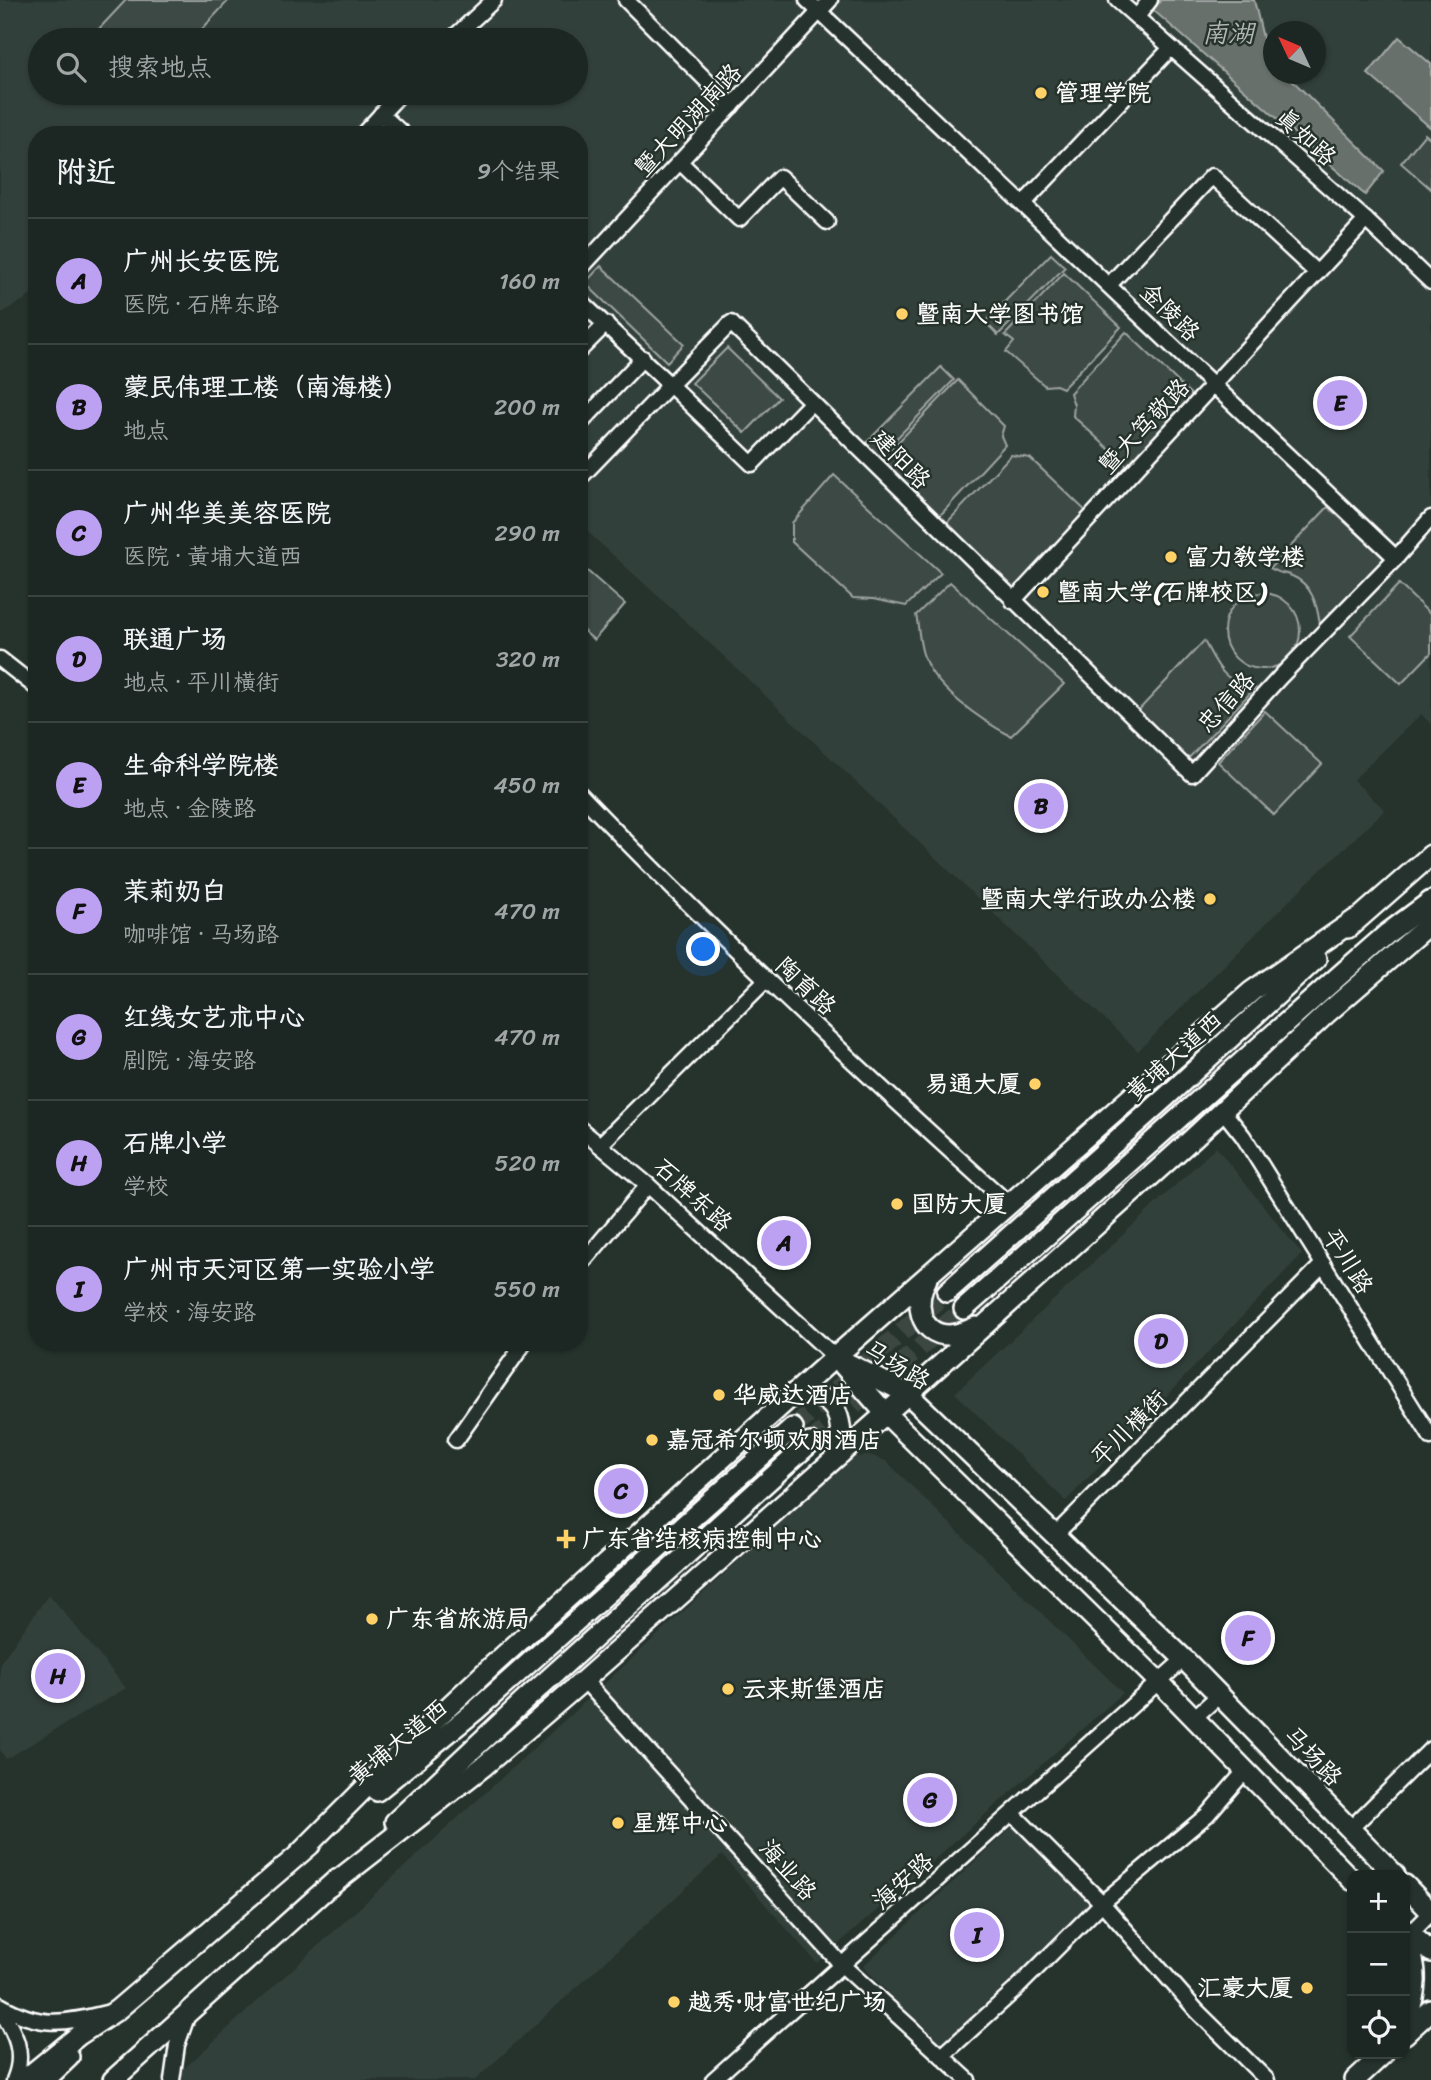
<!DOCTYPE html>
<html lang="zh">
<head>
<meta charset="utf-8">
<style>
  body { margin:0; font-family:Sriracha,"LXGW WenKai TC",sans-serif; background:#252e2a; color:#f1f3f6 }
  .controls { position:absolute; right:21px; bottom:21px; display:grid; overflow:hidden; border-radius:14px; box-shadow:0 2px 5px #0004 }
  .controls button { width:63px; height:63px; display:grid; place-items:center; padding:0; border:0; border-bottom:2px solid #3a4340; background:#1c2622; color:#f1f3f6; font:35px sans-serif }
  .compass { position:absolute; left:1263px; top:21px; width:63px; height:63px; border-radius:50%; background:#1c2622; box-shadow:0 2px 5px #0004; rotate:314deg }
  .you { position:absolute; left:704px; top:950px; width:24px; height:24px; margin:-18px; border:5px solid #fff; border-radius:50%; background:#1a73e8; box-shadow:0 0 0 10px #1a73e833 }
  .badge { display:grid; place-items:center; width:46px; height:46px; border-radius:50%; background:#bca0f2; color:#111; font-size:23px; font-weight:700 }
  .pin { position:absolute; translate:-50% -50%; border:4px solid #fff; box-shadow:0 2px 7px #0006 }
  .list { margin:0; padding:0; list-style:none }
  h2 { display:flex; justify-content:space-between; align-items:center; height:91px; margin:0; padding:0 28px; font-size:30px }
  h2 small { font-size:23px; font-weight:400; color:#a0a5a5 }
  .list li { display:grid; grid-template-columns:46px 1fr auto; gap:21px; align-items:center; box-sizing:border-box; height:126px; padding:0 28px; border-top:2px solid #3a4340 }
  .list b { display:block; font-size:26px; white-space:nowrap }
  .list p { margin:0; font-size:23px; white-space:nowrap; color:#a0a5a5 }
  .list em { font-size:23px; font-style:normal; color:#a0a5a5 }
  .icon { flex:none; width:38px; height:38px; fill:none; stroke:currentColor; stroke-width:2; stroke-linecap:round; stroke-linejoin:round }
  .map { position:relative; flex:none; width:1431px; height:2080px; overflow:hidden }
  .search { position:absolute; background:#1c2622; box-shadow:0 2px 5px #0004; left:28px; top:28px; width:560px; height:77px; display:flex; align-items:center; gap:18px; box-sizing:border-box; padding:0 24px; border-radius:38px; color:#a0a5a5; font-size:26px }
  .panel { position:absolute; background:#1c2622; box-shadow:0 2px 5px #0004; left:28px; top:126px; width:560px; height:1225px; border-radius:28px }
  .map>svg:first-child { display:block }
  .built { fill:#333f3a; fill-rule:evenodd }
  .green { fill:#3e4944; stroke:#9ea4a2; stroke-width:2 }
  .water { fill:#67706c; stroke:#a4a9a7; stroke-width:2 }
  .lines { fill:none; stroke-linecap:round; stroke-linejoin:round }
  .major-tunnel { stroke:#3c4742; stroke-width:19; stroke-dasharray:19 10; stroke-linecap:butt }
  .minor-casing { stroke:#fff; stroke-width:19 }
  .major-casing { stroke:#fff; stroke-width:24 }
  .minor { stroke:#26332d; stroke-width:14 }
  .major { stroke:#26332d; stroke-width:19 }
  .poi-dot { fill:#ffd166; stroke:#26332d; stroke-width:2.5 }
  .labels { text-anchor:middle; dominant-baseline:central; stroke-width:5; stroke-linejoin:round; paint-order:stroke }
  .poi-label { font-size:24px; font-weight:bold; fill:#fff; stroke:#26332d; text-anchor:start }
  .street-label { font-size:24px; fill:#fff; stroke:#26332d }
  .water-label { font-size:26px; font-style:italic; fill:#b3b8b6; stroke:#26332d }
</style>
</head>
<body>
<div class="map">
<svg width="1431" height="2080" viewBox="0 0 1431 2080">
  <rect width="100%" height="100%" fill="#26332d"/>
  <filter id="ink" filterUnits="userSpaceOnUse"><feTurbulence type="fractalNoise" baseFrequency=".0143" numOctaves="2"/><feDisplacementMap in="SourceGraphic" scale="14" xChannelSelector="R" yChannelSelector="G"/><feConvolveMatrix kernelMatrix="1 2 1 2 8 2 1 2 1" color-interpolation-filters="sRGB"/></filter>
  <g filter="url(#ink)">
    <g class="built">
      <path d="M0,0H1431V724L1421,714L1353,780L1385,810L1308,882L1138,1051L729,661L579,524V135H37V292L0,314ZM1274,32H1316V74H1274ZM40,40H576V93H40Z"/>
      <path d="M1216,1147L1302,1254L1066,1501L955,1393Z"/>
      <path d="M869,1455L886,1461L1123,1693L817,1963L722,1855L475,2080H178L177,2075L851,1458Z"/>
      <path d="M49,1594L126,1688L6,1759L0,1750V1663Z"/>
      <path d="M1014,1825L1092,1905L939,2046L863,1966Z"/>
    </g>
    <g class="green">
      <path d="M126,0H229L192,40H107L97,31Z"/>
      <path d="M1425,134L1431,139V189L1401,163Z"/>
      <path d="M1051,254L1065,267L998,335L985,322Z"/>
      <path d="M601,266L684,344L667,362L585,283Z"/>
      <path d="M1064,273L1121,327L1063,388L1056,385L1045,386L1006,352L1014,342L1005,335Z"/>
      <path d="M1126,332L1198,401L1133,471L1073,416L1074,405L1070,393Z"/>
      <path d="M727,348L779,398L745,433L692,383Z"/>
      <path d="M941,367L954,380L877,458L864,445Z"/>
      <path d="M958,380L1004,426L1001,436L1005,445L933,523L875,466Z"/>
      <path d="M1011,455L1030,458L1091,516L1013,601L940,530Z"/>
      <path d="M834,475L941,573L906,606L873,599L853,598L792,542V523Z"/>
      <path d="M1328,507L1385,558L1320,624C1317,605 1312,584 1292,576C1284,573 1277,573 1270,568Z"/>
      <path d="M585,569L625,604L594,640L579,627V576Z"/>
      <path d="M950,582L1064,684L1011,736C982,721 932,687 923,654C919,642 919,628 916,615Z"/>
      <path d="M1399,584L1431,615V653L1401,684L1350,636Z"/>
      <circle cx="1262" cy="631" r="38"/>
      <path d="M1204,641C1218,666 1222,682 1255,688L1185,762L1136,713Z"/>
      <path d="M1265,711L1322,764L1274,815L1218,762Z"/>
    </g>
    <g class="water">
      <path d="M1161,0H1254L1267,55L1273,61L1274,74H1286L1384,171L1365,195L1153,10Z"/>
      <path d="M1399,37L1431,64V128L1368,74Z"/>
    </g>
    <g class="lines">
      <g class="major-tunnel">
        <path d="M793,1428L947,1292"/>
        <path d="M810,1443L964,1309"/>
      </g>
      <defs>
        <g id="minor">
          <path d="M626,0L732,106"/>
          <path d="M1117,0L1366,220L1431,282"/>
          <path d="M1137,17L1150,0"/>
          <path d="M451,40L494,0"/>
          <path d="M381,114L404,135"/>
          <path d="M362,135L401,93"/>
          <path d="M681,163L739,219L780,177L827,222"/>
          <path d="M1023,204L1171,48"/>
          <path d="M579,270L830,0"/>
          <path d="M1109,285L1212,176L1317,273"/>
          <path d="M579,300L670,385L731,323L1192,774L1280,677L1396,558L807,0"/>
          <path d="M579,351L606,324"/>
          <path d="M579,425L643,358"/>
          <path d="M579,479L670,385L752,464L811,403"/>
          <path d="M1396,558L1431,518"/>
          <path d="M1013,601L1366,220"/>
          <path d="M0,659L37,688"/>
          <path d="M579,793C716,936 861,1071 1009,1204"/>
          <path d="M1223,1111L1243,1136L1431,1437"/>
          <path d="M579,1128L648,1185L835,1357"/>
          <path d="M600,1145L766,980"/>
          <path d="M579,1267L648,1185"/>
          <path d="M456,1440L525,1342"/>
          <path d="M1055,1535L1323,1264"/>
          <path d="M584,1680L842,1965L968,2080"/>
          <path d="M1194,1718L1219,1695"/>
          <path d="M1013,1814L1102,1903L1197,2011L1267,2080"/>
          <path d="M1350,1829L1431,1749"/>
          <path d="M1410,1934L1431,1913"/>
          <path d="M0,2005C40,2028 62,2024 106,2013"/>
          <path d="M0,2009C15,2033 26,2053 14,2080"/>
          <path d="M942,2056L1015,1990L1102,1903L1207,1815L1245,1771"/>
          <path d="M172,2080L177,2045L188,2014"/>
          <path d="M713,2080L1184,1659"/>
        </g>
        <g id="major">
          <path d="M1348,928L1431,855"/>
          <path d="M927,1279C914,1300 918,1335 949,1335C959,1335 967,1331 976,1327"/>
          <path d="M947,1292L1166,1097L1316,959"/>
          <path d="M964,1309L1340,975L1388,933L1431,901"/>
          <path d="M835,1357L908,1394L1184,1659L1395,1875"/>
          <path d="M843,1365L886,1414L1159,1682L1352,1880"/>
          <path d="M794,1393C837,1392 844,1417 840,1454"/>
          <path d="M377,1791L475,1711L793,1428"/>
          <path d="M395,1822L523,1702L810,1443"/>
          <path d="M301,1852L411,1742L492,1666L835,1357L1252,991L1356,919"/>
          <path d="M1405,1885L1431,1912"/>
          <path d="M329,1887L484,1766L584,1680L908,1394L1193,1138L1326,1014L1431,923"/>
          <path d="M1405,1929L1431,1952"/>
          <path d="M1405,1940C1420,1965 1417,1996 1405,2021"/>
          <path d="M1405,2034L1431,2010"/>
          <path d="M24,2080L79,2035L117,2010L310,1845"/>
          <path d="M45,2080L69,2057"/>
          <path d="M113,2080L336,1880"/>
          <path d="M1355,2080L1383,2054"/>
        </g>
      </defs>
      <use href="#minor" class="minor-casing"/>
      <use href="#major" class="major-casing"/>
      <use href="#minor" class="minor"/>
      <use href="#major" class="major"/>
    </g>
  </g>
  <g class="poi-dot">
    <circle cx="1041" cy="93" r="7"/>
    <circle cx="902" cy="314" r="7"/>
    <circle cx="1171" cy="557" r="7"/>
    <circle cx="1043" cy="592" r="7"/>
    <circle cx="1210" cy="899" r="7"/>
    <circle cx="1035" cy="1084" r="7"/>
    <circle cx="897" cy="1204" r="7"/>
    <circle cx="719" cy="1395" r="7"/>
    <circle cx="652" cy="1440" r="7"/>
    <path d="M562.5 1528.5h7v7h7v7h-7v7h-7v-7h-7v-7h7z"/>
    <circle cx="372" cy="1619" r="7"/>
    <circle cx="728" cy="1689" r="7"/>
    <circle cx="618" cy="1823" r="7"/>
    <circle cx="1307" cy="1988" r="7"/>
    <circle cx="674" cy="2002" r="7"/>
  </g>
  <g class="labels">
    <g class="poi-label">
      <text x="1055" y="93">管理学院</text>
      <text x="916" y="314">暨南大学图书馆</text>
      <text x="1185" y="557">富力教学楼</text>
      <text x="1057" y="592">暨南大学(石牌校区)</text>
      <text x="1196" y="899" text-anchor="end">暨南大学行政办公楼</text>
      <text x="1021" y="1084" text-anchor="end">易通大厦</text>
      <text x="911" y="1204">国防大厦</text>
      <text x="733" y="1395">华威达酒店</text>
      <text x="666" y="1440">嘉冠希尔顿欢朋酒店</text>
      <text x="582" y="1539">广东省结核病控制中心</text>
      <text x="386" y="1619">广东省旅游局</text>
      <text x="742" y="1689">云来斯堡酒店</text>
      <text x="632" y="1823">星辉中心</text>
      <text x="1293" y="1988" text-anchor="end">汇豪大厦</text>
      <text x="688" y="2002">越秀·财富世纪广场</text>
    </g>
    <g class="street-label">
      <text transform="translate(688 120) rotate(-47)">暨大明湖南路</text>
      <text transform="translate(1306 137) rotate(42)">真如路</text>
      <text transform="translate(1170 312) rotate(44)">金陵路</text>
      <text transform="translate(1144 426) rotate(-47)">暨大笃敬路</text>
      <text transform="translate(901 459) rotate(45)">建阳路</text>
      <text transform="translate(1226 702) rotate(-48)">忠信路</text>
      <text transform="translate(806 986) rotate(43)">陶育路</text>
      <text transform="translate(1174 1056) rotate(-42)">黄埔大道西</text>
      <text transform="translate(693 1195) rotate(42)">石牌东路</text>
      <text transform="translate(1348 1261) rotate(58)">平川路</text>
      <text transform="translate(897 1365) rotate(31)">马场路</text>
      <text transform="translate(1129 1428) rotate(-45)">平川横街</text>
      <text transform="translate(398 1742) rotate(-39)">黄埔大道西</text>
      <text transform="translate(1313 1756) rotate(46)">马场路</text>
      <text transform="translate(788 1870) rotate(48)">海业路</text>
      <text transform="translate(903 1881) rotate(-42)">海安路</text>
    </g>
    <g class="water-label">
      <text x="1228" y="33">南湖</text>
    </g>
  </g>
</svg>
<div class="controls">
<button>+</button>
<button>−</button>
<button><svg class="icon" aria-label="locate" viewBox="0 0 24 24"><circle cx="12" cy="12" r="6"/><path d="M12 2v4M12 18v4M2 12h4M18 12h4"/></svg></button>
</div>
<svg class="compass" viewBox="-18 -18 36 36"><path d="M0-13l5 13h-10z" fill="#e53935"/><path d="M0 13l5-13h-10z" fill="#a0a5a5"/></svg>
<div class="you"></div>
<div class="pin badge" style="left:784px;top:1243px">A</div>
<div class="pin badge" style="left:1041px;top:806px">B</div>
<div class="pin badge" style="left:621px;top:1491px">C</div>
<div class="pin badge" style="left:1161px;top:1341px">D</div>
<div class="pin badge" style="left:1340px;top:403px">E</div>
<div class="pin badge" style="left:1248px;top:1638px">F</div>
<div class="pin badge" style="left:930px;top:1800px">G</div>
<div class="pin badge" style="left:58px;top:1676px">H</div>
<div class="pin badge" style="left:977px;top:1935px">I</div>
<div class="search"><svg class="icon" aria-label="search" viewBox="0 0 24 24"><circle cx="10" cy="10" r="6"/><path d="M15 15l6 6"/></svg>搜索地点</div>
<section class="panel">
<h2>附近<small>9个结果</small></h2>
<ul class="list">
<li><span class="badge">A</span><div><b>广州长安医院</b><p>医院 · 石牌东路</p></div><em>160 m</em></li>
<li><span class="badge">B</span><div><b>蒙民伟理工楼（南海楼）</b><p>地点</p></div><em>200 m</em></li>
<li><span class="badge">C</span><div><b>广州华美美容医院</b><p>医院 · 黄埔大道西</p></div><em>290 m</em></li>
<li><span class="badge">D</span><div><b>联通广场</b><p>地点 · 平川横街</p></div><em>320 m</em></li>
<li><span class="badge">E</span><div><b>生命科学院楼</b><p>地点 · 金陵路</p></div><em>450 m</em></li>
<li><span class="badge">F</span><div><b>茉莉奶白</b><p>咖啡馆 · 马场路</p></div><em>470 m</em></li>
<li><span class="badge">G</span><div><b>红线女艺术中心</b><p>剧院 · 海安路</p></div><em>470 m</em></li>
<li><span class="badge">H</span><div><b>石牌小学</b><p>学校</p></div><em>520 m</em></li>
<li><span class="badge">I</span><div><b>广州市天河区第一实验小学</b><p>学校 · 海安路</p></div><em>550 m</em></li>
</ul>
</section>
</div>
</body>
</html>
